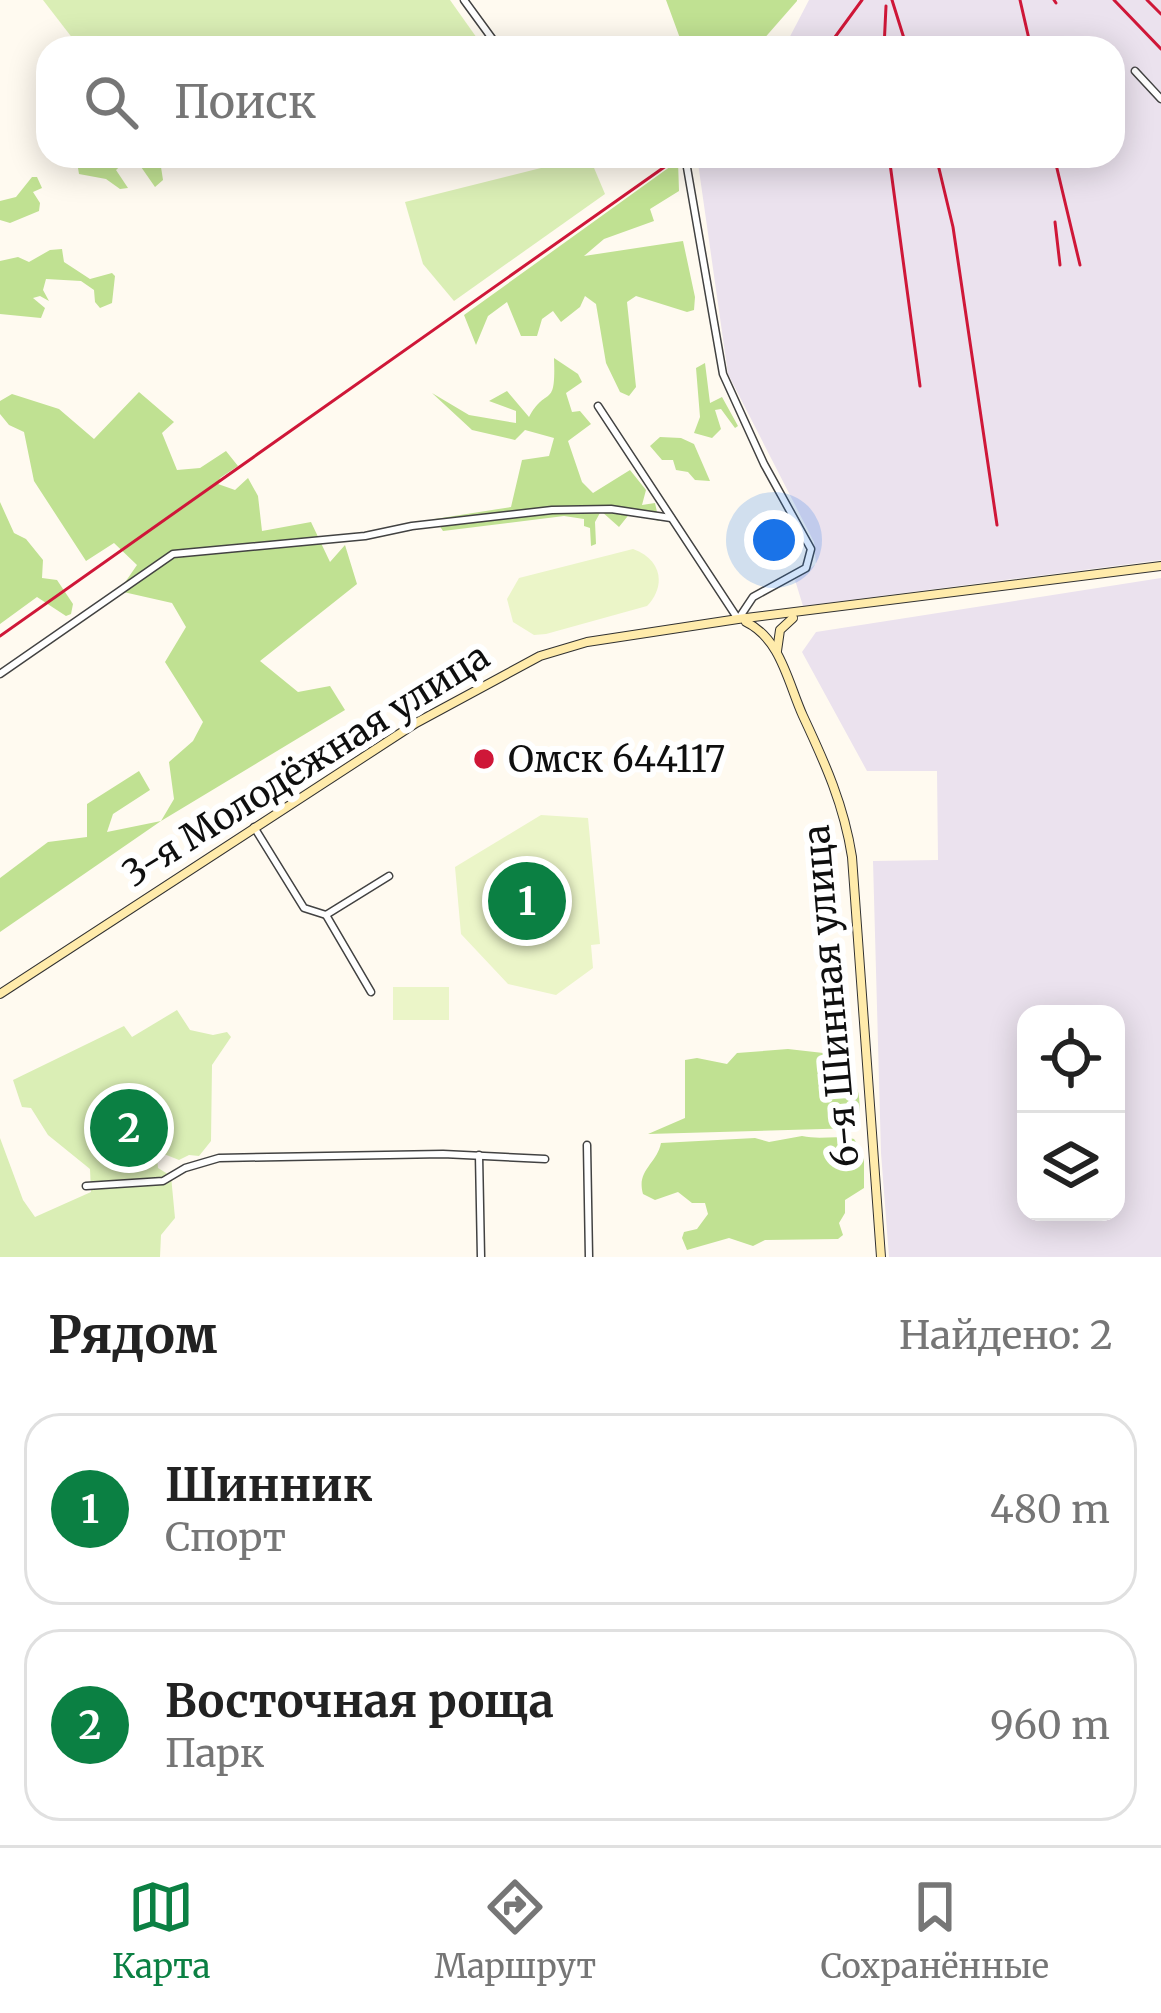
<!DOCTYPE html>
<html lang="ru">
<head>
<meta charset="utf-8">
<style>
  body { margin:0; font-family:Merriweather,serif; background:#f2f2f2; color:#222 }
  .controls { position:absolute; right:36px; bottom:36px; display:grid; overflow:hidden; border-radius:24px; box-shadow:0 6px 30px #0003 }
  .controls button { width:108px; height:108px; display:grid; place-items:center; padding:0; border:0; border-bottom:3px solid #e0e0e0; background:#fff; color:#222; font:60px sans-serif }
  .you { position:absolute; left:774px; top:540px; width:42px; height:42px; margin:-30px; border:9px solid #fff; border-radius:50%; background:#1a73e8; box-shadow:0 0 0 18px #1a73e833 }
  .badge { display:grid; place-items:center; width:78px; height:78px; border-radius:50%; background:#0b8043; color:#fff; font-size:39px; font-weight:700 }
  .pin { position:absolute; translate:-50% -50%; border:6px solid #fff; box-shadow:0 3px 12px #0006 }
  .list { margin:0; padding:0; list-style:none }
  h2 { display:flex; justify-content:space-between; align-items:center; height:156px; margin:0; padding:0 48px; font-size:51px }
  h2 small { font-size:39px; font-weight:400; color:#767676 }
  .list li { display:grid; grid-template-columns:78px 1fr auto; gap:36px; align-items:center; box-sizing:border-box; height:192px; margin:0 24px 24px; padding:0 24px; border:3px solid #e0e0e0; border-radius:36px }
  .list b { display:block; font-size:45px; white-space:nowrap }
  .list p { margin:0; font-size:39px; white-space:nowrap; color:#767676 }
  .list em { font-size:39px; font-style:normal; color:#767676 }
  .icon { flex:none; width:66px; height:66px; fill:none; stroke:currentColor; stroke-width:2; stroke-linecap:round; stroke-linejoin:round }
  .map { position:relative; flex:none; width:1161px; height:1257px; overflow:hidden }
  .search { position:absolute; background:#fff; box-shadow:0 6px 30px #0003; left:36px; right:36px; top:36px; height:132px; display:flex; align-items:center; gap:30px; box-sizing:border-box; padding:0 42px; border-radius:36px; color:#767676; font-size:45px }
  .sheet { height:588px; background:#fff }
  nav { display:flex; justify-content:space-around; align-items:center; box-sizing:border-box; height:168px; border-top:3px solid #e0e0e0; background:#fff; font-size:33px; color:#767676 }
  nav a { display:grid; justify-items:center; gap:6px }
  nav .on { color:#0b8043 }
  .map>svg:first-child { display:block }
  .industrial { fill:#ebe2ee; fill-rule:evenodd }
  .green { fill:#daeeb5 }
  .forest { fill:#c0e192 }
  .pitch { fill:#ebf5c8 }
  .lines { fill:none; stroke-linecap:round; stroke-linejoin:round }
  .street-casing { stroke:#424242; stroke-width:9 }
  .secondary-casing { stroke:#313131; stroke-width:10 }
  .street { stroke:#fff; stroke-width:6 }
  .secondary { stroke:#ffebab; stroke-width:8 }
  .rail { stroke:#cf1738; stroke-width:3 }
  .poi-dot { fill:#cf1738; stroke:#fff; stroke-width:4.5 }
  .labels { text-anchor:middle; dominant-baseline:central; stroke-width:12; stroke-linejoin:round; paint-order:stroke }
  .poi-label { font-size:36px; fill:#0f0f0f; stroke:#fff; text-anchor:start }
  .street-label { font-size:36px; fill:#0f0f0f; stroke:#fff }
</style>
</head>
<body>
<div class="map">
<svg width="1161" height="1257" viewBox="0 0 1161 1257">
  <rect width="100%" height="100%" fill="#fffaf0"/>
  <g class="industrial">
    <path d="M809,0H1161V560L803,606L795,580L816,564L814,542L728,374L697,156H1113V48H784Z"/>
    <path d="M1161,578V1257H889L881,1153L873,861L938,860L937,771H867L802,652L816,632ZM1026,1014H1116V1212H1026Z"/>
  </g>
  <g class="green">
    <path d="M43,0H450L484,48H80Z"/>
    <path d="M589,156L605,194L454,301L423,264L405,202Z"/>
    <path d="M177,1010L190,1030L213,1035L227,1032L231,1037L212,1065L211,1141L199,1156L189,1155L179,1160L164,1154L157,1158L158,1168L171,1176L175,1218L161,1235L160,1257H0V1138L23,1200L35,1217L91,1192L90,1169L48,1135L31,1108L22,1107L13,1080L124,1026L132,1037Z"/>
  </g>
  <g class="forest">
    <path d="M666,0H797V1L756,48H677L681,41Z"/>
    <path d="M76,156H147L161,167L163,180L155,187L139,164L127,160L116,170L128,188L120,189L106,179L79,174Z"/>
    <path d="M678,161L679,191L650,209L654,221L604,239L584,256L683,241L695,297L694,310L687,312L636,296L627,302L636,387L629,396L620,392L606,363L596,304L585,296L580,307L561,322L553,311L542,319L537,336H521L507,302L488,316L476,345L464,315Z"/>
    <path d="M32,177H37L42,188L33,192L40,203L39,211L10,223L0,220V201L16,197Z"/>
    <path d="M62,249L64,262L90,279L112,273L115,276L112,303L100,308L95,302L94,290L81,281L46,279L43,290L49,301L40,296L33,298L45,308L41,318L0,314V261L18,257L29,262L50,250Z"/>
    <path d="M554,358L578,374L582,382L566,393L572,412L580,411L591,424L568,441L582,482L593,493L630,470L646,490L642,505L655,503L659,521L631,512L619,527L601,511L595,522L596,544L591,546L590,528L584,526V519L564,516L443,531L435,519L511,507L522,460L549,456L554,438L525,430L515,440L472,430L432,393L469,415L516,423V411L489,401L507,391L529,417C547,384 556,411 554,358Z"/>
    <path d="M705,363L710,403L722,397L738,426L735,428L721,409L715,410L721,429L712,438L694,433L700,417L696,368Z"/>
    <path d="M139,392L174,422L162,433L177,470L200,468L226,451L238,466L220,478L218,484L235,490L248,478L258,496L262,531L311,522L330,562L345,545L357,584L260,661L298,692L330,686L345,710L161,821L0,932V878L48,842L87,837V804L139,771L150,790L113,814L107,832L161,821L174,799L169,762L193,741L203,722L165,662L186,627L172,603L119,591L137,565L114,543L86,561L34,481L24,432L9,425L0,414V401L12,394L59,409L94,439Z"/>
    <path d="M660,437L681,438L694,444L710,481L695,480L688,472L676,470L673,460H662L650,446Z"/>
    <path d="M0,502L14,533L26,539L43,560L42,578L57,580L73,604L71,614L66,616L37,597L0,624Z"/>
    <path d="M788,1049L841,1055C856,1090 863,1084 858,1128L648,1134L685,1118V1060L697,1058L727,1064L737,1053Z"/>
    <path d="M802,1136C820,1140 836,1135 854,1139L864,1155V1188L845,1200V1213L839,1223L843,1235L838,1239L765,1240L753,1246L729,1238L687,1250L682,1238L684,1232L697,1229L708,1214L705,1203H692L678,1192L655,1200L643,1194C636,1170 657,1164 661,1143L755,1138L769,1142Z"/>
  </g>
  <g class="pitch">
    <path d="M633,549C661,559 667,585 647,606L546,634L534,635L513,622L507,599L519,578Z"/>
    <path d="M541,815L588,818L600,944L591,945L593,968L556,995L508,984L461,934L455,867Z"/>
    <rect x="393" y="987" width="56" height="33"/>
  </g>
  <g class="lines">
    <defs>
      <g id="street">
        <path d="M464,0L499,48"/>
        <path d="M1135,71L1161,99"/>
        <path d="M685,156L723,374L764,464L811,549L806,568L753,597L739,618"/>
        <path d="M598,406L738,619"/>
        <path d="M0,674L173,554L365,536L412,526L552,510L611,509L671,518"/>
        <path d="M254,827L304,908L326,915L389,876"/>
        <path d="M326,915L371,992"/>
        <path d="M587,1145L589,1257"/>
        <path d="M479,1155L481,1257"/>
        <path d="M86,1186L163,1181L185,1168L219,1158L443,1154L545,1159"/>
      </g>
      <g id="secondary">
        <path d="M746,622C781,639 788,683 803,716C825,763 844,805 852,857L881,1257"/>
        <path d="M777,651L780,630L793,618"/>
        <path d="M0,994L416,723L540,656L587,642L738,619L1161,566"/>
      </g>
    </defs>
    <use href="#street" class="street-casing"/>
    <use href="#secondary" class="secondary-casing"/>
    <use href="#street" class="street"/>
    <use href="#secondary" class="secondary"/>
    <g class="rail">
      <path d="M892,0L907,48"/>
      <path d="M1020,0L1031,48"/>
      <path d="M1054,0L1056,3"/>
      <path d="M1114,0L1161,49"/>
      <path d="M1147,0L1161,14"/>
      <path d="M827,48L862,0"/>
      <path d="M884,48L886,6"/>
      <path d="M889,156L920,386"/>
      <path d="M936,156L953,227L997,525"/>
      <path d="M1054,156L1080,265"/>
      <path d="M1055,222L1060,265"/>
      <path d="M0,636L680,156"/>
    </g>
  </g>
  <circle class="poi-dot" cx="484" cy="759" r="12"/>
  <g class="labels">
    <g class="poi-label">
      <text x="508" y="759">Омск 644117</text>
    </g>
    <g class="street-label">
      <text transform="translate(306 765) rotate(-32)">3-я Молодёжная улица</text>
      <text transform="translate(831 996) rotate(-95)">6-я Шинная улица</text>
    </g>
  </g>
</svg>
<div class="controls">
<button><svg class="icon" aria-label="locate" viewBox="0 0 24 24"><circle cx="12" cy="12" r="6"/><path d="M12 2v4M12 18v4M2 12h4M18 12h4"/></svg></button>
<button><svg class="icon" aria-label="layers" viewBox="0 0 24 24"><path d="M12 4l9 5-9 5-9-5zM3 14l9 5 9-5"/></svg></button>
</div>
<div class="you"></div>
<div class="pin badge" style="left:527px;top:901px">1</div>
<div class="pin badge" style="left:129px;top:1128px">2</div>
<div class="search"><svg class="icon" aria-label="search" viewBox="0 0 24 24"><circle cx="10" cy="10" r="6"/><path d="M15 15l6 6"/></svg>Поиск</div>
</div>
<section class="sheet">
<h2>Рядом<small>Найдено: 2</small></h2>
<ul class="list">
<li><span class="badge">1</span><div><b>Шинник</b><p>Спорт</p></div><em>480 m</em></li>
<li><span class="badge">2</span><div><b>Восточная роща</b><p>Парк</p></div><em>960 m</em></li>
</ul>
</section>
<nav>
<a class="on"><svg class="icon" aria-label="map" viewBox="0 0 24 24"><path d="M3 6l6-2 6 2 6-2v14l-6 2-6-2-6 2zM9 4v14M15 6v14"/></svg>Карта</a>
<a><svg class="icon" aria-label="directions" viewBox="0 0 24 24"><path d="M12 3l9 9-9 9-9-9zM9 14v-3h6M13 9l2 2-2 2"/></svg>Маршрут</a>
<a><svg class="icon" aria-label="saved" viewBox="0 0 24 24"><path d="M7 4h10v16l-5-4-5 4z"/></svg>Сохранённые</a>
</nav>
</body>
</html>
